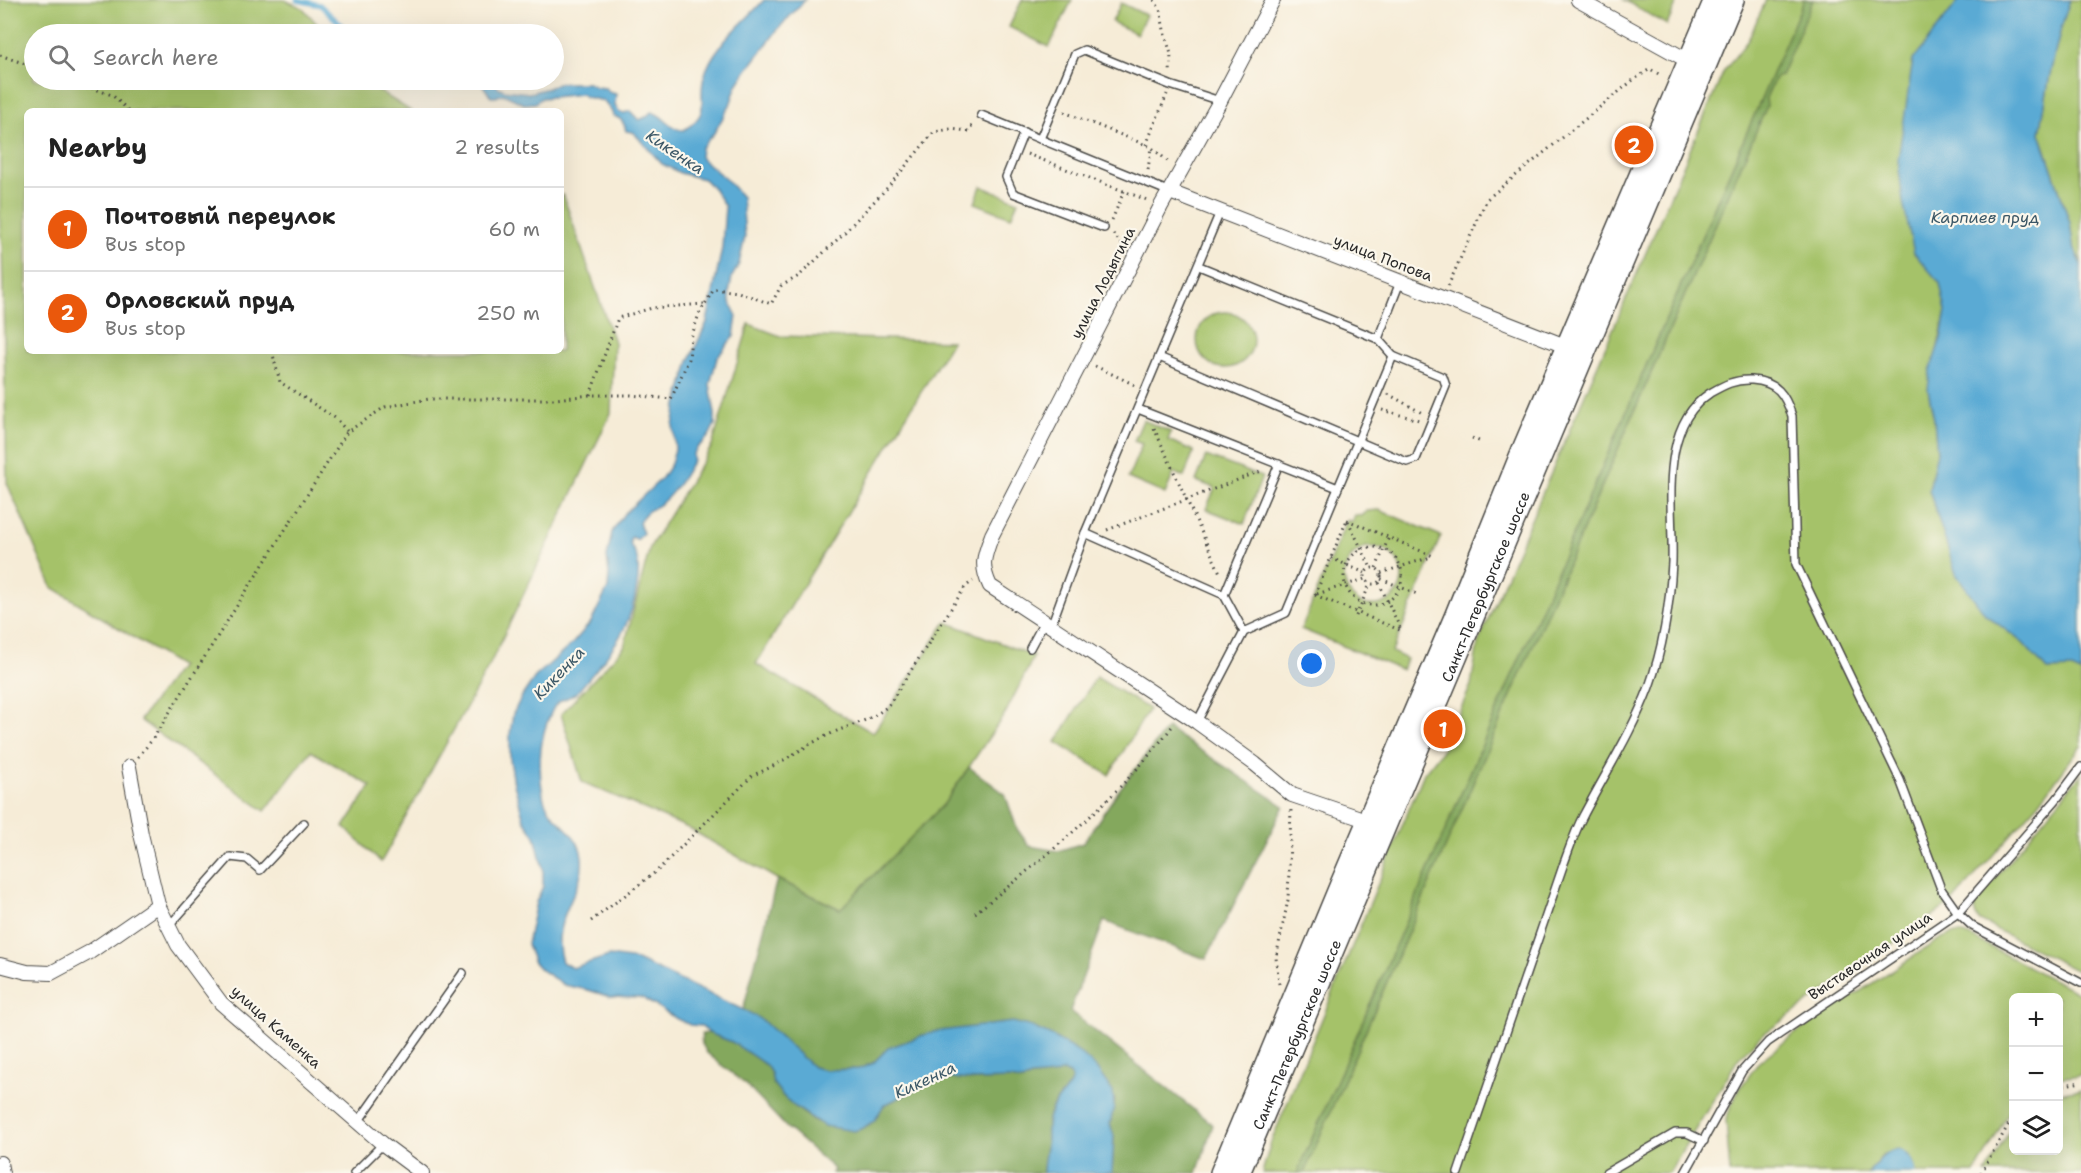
<!DOCTYPE html>
<html lang="en">
<head>
<meta charset="utf-8">
<style>
  body { margin:0; font-family:"Shantell Sans",sans-serif; background:#f6f6f6; color:#222 }
  .controls { position:absolute; right:18px; bottom:18px; display:grid; overflow:hidden; border-radius:9px; box-shadow:0 6px 24px #0002 }
  .controls button { width:54px; height:54px; display:grid; place-items:center; padding:0; border:0; border-bottom:2px solid #e0e0e0; background:#fff; color:#222; font:30px sans-serif }
  .you { position:absolute; left:1312px; top:664px; width:21px; height:21px; margin:-15px; border:4px solid #fff; border-radius:50%; background:#1a73e8; box-shadow:0 0 0 9px #1a73e833 }
  .badge { display:grid; place-items:center; width:39px; height:39px; border-radius:50%; background:#ea580c; color:#fff; font-size:20px; font-weight:700 }
  .pin { position:absolute; translate:-50% -50%; border:3px solid #fff; box-shadow:0 2px 6px #0006 }
  .list { margin:0; padding:0; list-style:none }
  h2 { display:flex; justify-content:space-between; align-items:center; height:78px; margin:0; padding:0 24px; font-size:26px }
  h2 small { font-size:20px; font-weight:400; color:#767676 }
  .list li { display:grid; grid-template-columns:39px 1fr auto; gap:18px; align-items:center; box-sizing:border-box; height:84px; padding:0 24px; border-top:2px solid #e0e0e0 }
  .list b { display:block; font-size:22px; white-space:nowrap }
  .list p { margin:0; font-size:20px; white-space:nowrap; color:#767676 }
  .list em { font-size:20px; font-style:normal; color:#767676 }
  .icon { flex:none; width:33px; height:33px; fill:none; stroke:currentColor; stroke-width:2; stroke-linecap:round; stroke-linejoin:round }
  .map { position:relative; flex:none; width:2081px; height:1173px; overflow:hidden }
  .search { position:absolute; background:#fff; box-shadow:0 6px 24px #0002; left:24px; top:24px; width:540px; height:66px; display:flex; align-items:center; gap:15px; box-sizing:border-box; padding:0 21px; border-radius:33px; color:#767676; font-size:22px }
  .panel { position:absolute; background:#fff; box-shadow:0 6px 24px #0002; left:24px; top:108px; width:540px; height:246px; border-radius:9px }
  .map>svg:first-child { display:block }
  .green { fill:#a5c269; stroke:#68764a; stroke-width:1.5; fill-rule:evenodd }
  .forest { fill:#84a85d; stroke:#586a44; stroke-width:1.5 }
  .water { fill:#5aaad4; stroke:#426a80; stroke-width:1.5 }
  .lines { fill:none; stroke-linecap:round; stroke-linejoin:round }
  .stream { stroke:#5aaad4; stroke-width:5 }
  .lane-casing { stroke:#494845; stroke-width:10 }
  .street-casing { stroke:#494845; stroke-width:16 }
  .primary-casing { stroke:#494845; stroke-width:24 }
  .path { stroke:#494845; stroke-width:3; stroke-dasharray:1.5 4.5; stroke-linecap:butt }
  .lane { stroke:#fff; stroke-width:7 }
  .street { stroke:#fff; stroke-width:14 }
  .primary { stroke:#fff; stroke-width:21 }
  .labels { text-anchor:middle; dominant-baseline:central; stroke-width:4.5; stroke-linejoin:round; paint-order:stroke }
  .street-label { font-size:15px; fill:#2b2b2b; stroke:#fbf7ec }
  .water-label { font-size:16px; font-style:italic; fill:#3b5766; stroke:#fbf7ec }
</style>
</head>
<body>
<div class="map">
<svg width="2081" height="1173" viewBox="0 0 2081 1173">
  <rect width="100%" height="100%" fill="#fbf7ec"/>
  <filter id="ink" filterUnits="userSpaceOnUse"><feTurbulence type="fractalNoise" baseFrequency=".0167" numOctaves="2"/><feDisplacementMap in="SourceGraphic" scale="12" xChannelSelector="R" yChannelSelector="G"/><feConvolveMatrix kernelMatrix="1 2 1 2 8 2 1 2 1" color-interpolation-filters="sRGB"/></filter>
  <filter id="wash" filterUnits="userSpaceOnUse"><feTurbulence type="fractalNoise" baseFrequency=".008" numOctaves="4" result="noise"/><feDisplacementMap in="SourceGraphic" scale="24" xChannelSelector="R" yChannelSelector="G"/><feGaussianBlur stdDeviation="1.35" result="paint"/><feColorMatrix in="noise" values="0 0 0 0 0 0 0 0 0 0 0 0 0 0 0 0 0 1.4 0 .05"/><feComposite in="paint" operator="in"/></filter>
  <g filter="url(#wash)">
    <rect width="100%" height="100%" fill="#f6ecd7"/>
    <g class="green">
      <path d="M0,0H285L303,8L326,34H34V80H365L372,87L411,111H27V351H561V195H563L614,342L611,413L490,664L381,862L344,827L371,786L311,751L265,811L140,720L180,666L52,587L7,483L2,247L0,229Z"/>
      <path d="M1022,0H1072L1049,47L1009,27Z"/>
      <path d="M1624,0H1678L1667,25Z"/>
      <path d="M1766,0H1959L1913,60L1911,76L1914,253L1940,283L1946,311L1928,390L1934,419L1937,452L1929,490L1942,528L1985,614L2023,643L2047,670L2072,669L2081,673V746L2039,803L1951,903L1759,1037L1738,1059L1669,1173H1262L1271,1142L1424,773L1444,748L1471,685L1478,643L1724,71L1748,40Z"/>
      <path d="M2070,0H2081V265L2073,245L2070,223L2040,133L2050,74L2061,28Z"/>
      <path d="M1121,3L1146,15L1137,34L1112,22Z"/>
      <path d="M981,186L1018,201L1011,217L975,203Z"/>
      <circle cx="1225" cy="340" r="28"/>
      <path d="M749,324L780,336L952,341L756,664L873,733L946,622L1034,656L1006,712L944,804L973,868L840,909L777,879L688,828L582,782L561,714L624,647L650,547L712,446Z"/>
      <path d="M1143,420L1171,432L1168,440L1194,451L1184,477L1174,473L1165,494L1128,478L1142,444L1134,441Z"/>
      <path d="M1206,456L1262,477L1244,524L1206,509L1215,488L1196,481Z"/>
      <path d="M1379,510L1441,536L1392,652L1407,659L1402,670L1301,629L1347,520L1352,522L1355,515L1362,516L1367,511ZM1367,547C1404,543 1416,593 1381,604C1345,614 1327,560 1367,547Z"/>
      <path d="M1096,677L1149,709L1109,775L1056,742Z"/>
      <path d="M2081,774V973L1980,921C1973,914 1973,907 1978,899Z"/>
      <path d="M1952,934H1963L1971,937L2081,994V1075L2059,1078L2058,998H2014L2013,1105L1975,1173H1916L1883,1155L1868,1173H1730L1726,1119L1732,1104L1740,1088L1759,1062L1793,1035L1940,939Z"/>
      <path d="M2081,1089V1173H1986L2013,1124L2014,1150H2058L2059,1093Z"/>
    </g>
    <g class="forest">
      <path d="M1804,0H1813L1781,76L1775,78L1766,98L1767,106L1304,1173H1297Z"/>
      <path d="M1167,728L1284,806L1206,959L1104,921L1070,1011L1213,1125L1197,1173H1112L1114,1136L1110,1124L1115,1100L1096,1068L889,1048L873,1063L859,1069L825,1070L813,1067L764,1022L743,1010L777,879L840,909L944,804L969,767L1005,794L1017,829L1029,846L1058,851L1083,843L1119,790Z"/>
      <path d="M709,1033L732,1042L766,1065L771,1073L773,1083L782,1095L794,1106L814,1121L854,1131L863,1128L874,1121L884,1105L927,1084L945,1078L973,1080L1010,1079L1022,1081L1031,1077L1052,1075L1064,1071L1069,1074L1072,1079C1069,1090 1059,1096 1053,1106C1046,1119 1047,1126 1047,1139C1046,1150 1043,1162 1043,1173H832L834,1169L786,1127L745,1084L707,1053L701,1042L702,1034Z"/>
    </g>
    <g class="water">
      <path d="M764,0H805L779,28L747,70L737,85L730,105L714,133L701,148L700,157L728,181L742,197L745,237L739,264L732,277L729,293L730,302L737,316L734,336L717,358L710,384L715,414V424L709,436L697,448L693,454V460C684,475 675,493 660,504C651,510 643,512 639,523L643,533L637,540L632,537L630,539L631,547C647,562 633,611 624,629C614,649 593,674 578,691C571,699 558,698 553,709C540,734 538,762 542,789C543,793 543,798 545,802C554,824 579,831 582,857C586,892 548,918 562,962L572,968L609,956L637,960L752,1014L764,1022L813,1067L825,1070L859,1069L873,1063L888,1048L932,1032L1013,1022L1032,1027L1054,1037L1081,1054L1096,1068L1113,1092L1114,1107L1110,1124L1114,1136L1112,1173H1043C1043,1162 1046,1151 1047,1139C1047,1126 1046,1119 1053,1107C1059,1096 1069,1090 1072,1079L1069,1074L1064,1071L1052,1075L1031,1077L1022,1081L1010,1079L973,1080L945,1078L926,1084L884,1105L874,1121L863,1128L854,1131L824,1126L794,1106L782,1095L773,1083L771,1073L766,1065L732,1042L709,1033L702,1026L690,1025L677,1019L643,998L610,997L588,990L564,985L541,970L533,961L527,944L536,902L543,886V869L535,836L524,820L514,784L510,759V734L513,714L522,696L535,677L572,644L591,622L608,588L609,574L607,557L612,532L623,515L662,478L671,464L675,449L673,425L677,405L689,361L707,322L722,248L725,207L714,189L704,179L680,173L662,164L633,132L626,131C624,123 622,118 613,116L612,112L604,101L586,97L581,94L542,98L535,103L524,104L503,94L496,97H491L479,80H494L498,87L504,90L529,93L548,88L559,83H588L596,87L606,88L609,92L616,94L615,105L619,112L624,113L630,111L639,120L646,117L651,112C664,114 669,130 684,130C713,112 697,101 704,77C712,46 744,23 764,0Z"/>
      <path d="M1959,0H2070L2061,28L2050,74L2040,133L2070,223L2073,245L2081,265V673L2072,669L2047,670L2023,643L1985,614L1956,574L1929,490L1937,452L1934,419L1928,390L1930,371L1941,338L1946,311L1940,283L1914,253L1903,202L1898,160L1913,60Z"/>
      <path d="M1899,1149C1911,1154 1914,1161 1916,1173H1868C1878,1162 1884,1151 1899,1149Z"/>
    </g>
    <g class="lines">
      <g class="stream">
        <path d="M297,0L320,5L351,34"/>
        <path d="M373,80H385"/>
      </g>
    </g>
  </g>
  <g filter="url(#ink)">
    <g class="lines">
      <defs>
        <g id="lane">
          <path d="M981,115L1170,192"/>
          <path d="M1024,132L1006,177L1013,193L1104,228"/>
          <path d="M1040,139L1075,54L1084,50L1170,85L1220,101"/>
          <path d="M1378,339L1400,282"/>
          <path d="M1159,357L1407,462L1416,459L1446,386L1443,377L1393,356"/>
          <path d="M1138,409L1338,488"/>
          <path d="M1085,533L1224,595L1244,632"/>
          <path d="M1224,595L1279,464"/>
          <path d="M1051,626L1085,533L1220,212"/>
          <path d="M1030,648L1044,622"/>
          <path d="M1197,722L1244,632L1286,613L1393,356L1378,339L1199,266"/>
          <path d="M169,926L230,857L247,859L260,870L304,823"/>
          <path d="M358,1122L463,973"/>
          <path d="M354,1173L383,1144"/>
          <path d="M1458,1173L1564,863C1570,847 1575,831 1583,816C1605,774 1632,732 1649,687C1663,648 1670,604 1672,562C1674,508 1657,428 1710,393C1724,385 1735,379 1752,380C1777,382 1785,394 1792,416L1796,564L1900,780L1941,889L1958,913L1972,926L2081,983"/>
          <path d="M1606,1173L1675,1133H1687L1704,1141"/>
          <path d="M1685,1173L1742,1071L1768,1042L1958,913L2056,800L2081,767"/>
        </g>
        <g id="street">
          <path d="M1273,0L1220,101L1161,206L992,535C984,556 980,565 990,586L1197,722L1255,764L1292,795L1375,823"/>
          <path d="M1578,0L1694,64"/>
          <path d="M1170,192L1573,349"/>
          <path d="M129,767L141,834L158,905L178,945L221,1003L383,1144L422,1173"/>
          <path d="M0,965L27,972L51,973L90,952L158,905"/>
          <path d="M0,1163L2,1173"/>
        </g>
        <g id="primary">
          <path d="M1221,1173L1341,884L1455,617L1524,447L1715,0"/>
          <path id="s1" d="M1239,1173L1733,0"/>
        </g>
      </defs>
      <use href="#lane" class="lane-casing"/>
      <use href="#street" class="street-casing"/>
      <use href="#primary" class="primary-casing"/>
      <g class="path">
        <path d="M1154,0L1160,9L1165,35L1171,54L1170,73"/>
        <path d="M0,55L34,67"/>
        <path d="M69,80L112,95L129,111"/>
        <path d="M1064,112L1151,147L1170,163"/>
        <path d="M1146,145L1167,94"/>
        <path d="M1027,154L1147,200"/>
        <path d="M1148,170L1151,147"/>
        <path d="M1112,220L1124,191"/>
        <path d="M1113,234L1125,247"/>
        <path d="M1448,286L1487,199L1632,81L1650,69L1662,76"/>
        <path d="M272,351L280,382L335,418L347,431"/>
        <path d="M1095,366L1135,385"/>
        <path d="M1388,394L1424,414"/>
        <path d="M590,395L618,318L652,308L704,304"/>
        <path d="M1382,410L1419,420"/>
        <path d="M1154,428L1221,575"/>
        <path d="M1472,438L1481,442"/>
        <path d="M1347,520L1433,556"/>
        <path d="M1348,521L1371,568"/>
        <path d="M1107,530L1261,471"/>
        <circle cx="1373" cy="576" r="29"/>
        <path d="M1331,558L1365,573"/>
        <circle cx="1373" cy="576" r="8"/>
        <path d="M1376,568L1389,537"/>
        <path d="M1381,573L1431,557"/>
        <path d="M1381,579L1417,594"/>
        <path d="M1379,583L1401,630"/>
        <path d="M1317,594L1365,579"/>
        <path d="M1315,595L1402,631"/>
        <path d="M1315,595L1347,520"/>
        <path d="M1356,616L1370,584"/>
        <path d="M138,757L152,740L347,432L385,407L429,399H556L590,395H631L671,399L689,359L691,338L699,314L714,289L738,292L771,304L781,286L799,276L840,237L889,186L934,132L951,129L968,131L974,123"/>
        <path d="M975,913C1047,856 1119,798 1174,724"/>
        <path d="M591,921L657,871L753,775C780,765 802,747 828,735C851,724 867,723 888,706L965,587L973,581"/>
        <path d="M1279,984L1276,958L1288,900L1291,809"/>
        <path d="M2058,1086L2081,1082"/>
        <path d="M1981,1173L2014,1115"/>
      </g>
      <use href="#lane" class="lane"/>
      <use href="#street" class="street"/>
      <use href="#primary" class="primary"/>
    </g>
  </g>
  <g class="labels">
    <g class="street-label">
      <text transform="translate(1383 258) rotate(21)">улица Попова</text>
      <text transform="translate(1103 283) rotate(-63)">улица Лодыгина</text>
      <text stroke="none"><textPath href="#s1" startOffset="636">Санкт-Петербургское шоссе</textPath></text>
      <text transform="translate(1870 956) rotate(-34)">Выставочная улица</text>
      <text transform="translate(276 1027) rotate(42)">улица Каменка</text>
      <text stroke="none"><textPath href="#s1" startOffset="150">Санкт-Петербургское шоссе</textPath></text>
    </g>
    <g class="water-label">
      <text transform="translate(675 152) rotate(34)">Кикенка</text>
      <text x="1985" y="217">Карпиев пруд</text>
      <text transform="translate(559 673) rotate(-46)">Кикенка</text>
      <text transform="translate(925 1080) rotate(-25)">Кикенка</text>
    </g>
  </g>
</svg>
<div class="controls">
<button>+</button>
<button>−</button>
<button><svg class="icon" aria-label="layers" viewBox="0 0 24 24"><path d="M12 4l9 5-9 5-9-5zM3 14l9 5 9-5"/></svg></button>
</div>
<div class="you"></div>
<div class="pin badge" style="left:1443px;top:729px">1</div>
<div class="pin badge" style="left:1634px;top:145px">2</div>
<div class="search"><svg class="icon" aria-label="search" viewBox="0 0 24 24"><circle cx="10" cy="10" r="6"/><path d="M15 15l6 6"/></svg>Search here</div>
<section class="panel">
<h2>Nearby<small>2 results</small></h2>
<ul class="list">
<li><span class="badge">1</span><div><b>Почтовый переулок</b><p>Bus stop</p></div><em>60 m</em></li>
<li><span class="badge">2</span><div><b>Орловский пруд</b><p>Bus stop</p></div><em>250 m</em></li>
</ul>
</section>
</div>
</body>
</html>
